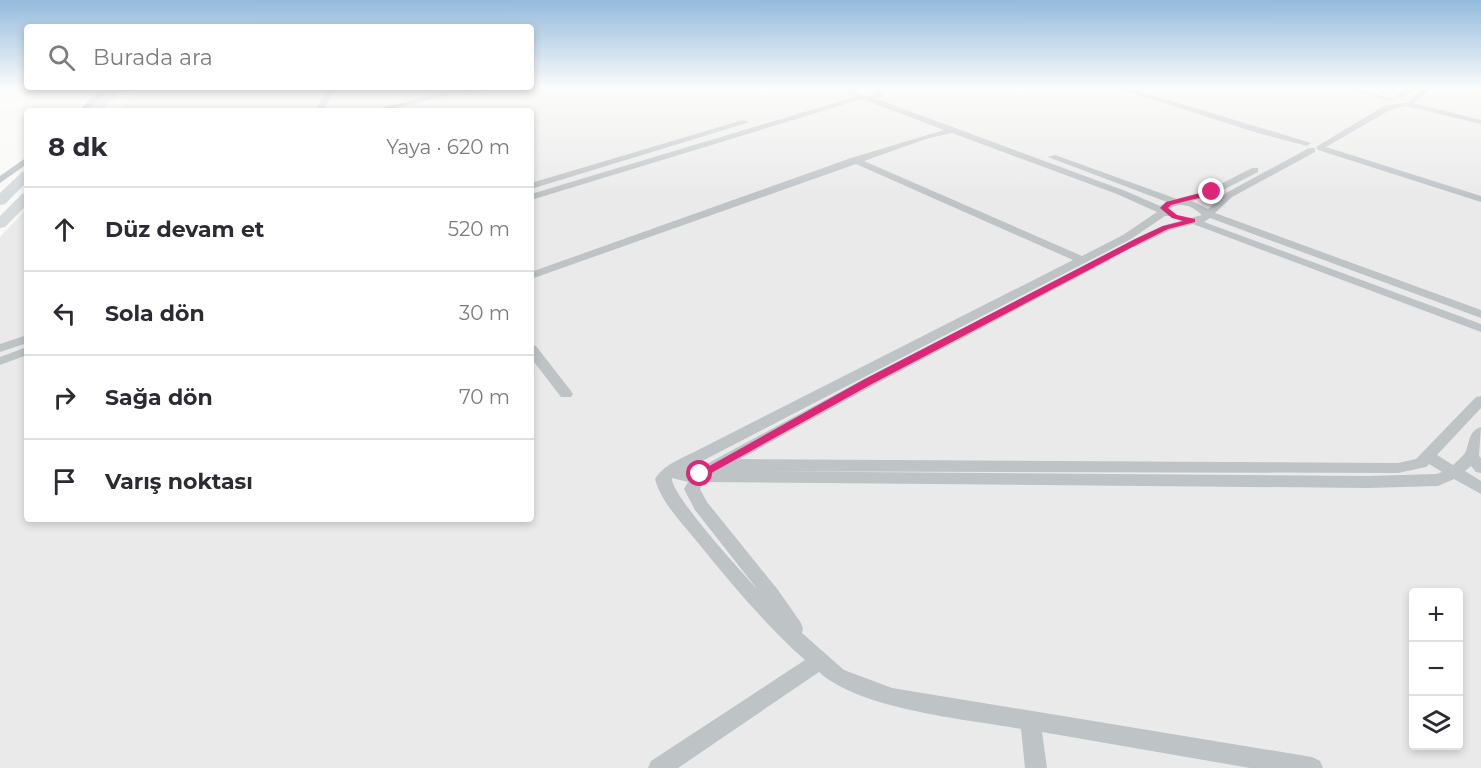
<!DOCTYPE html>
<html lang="tr">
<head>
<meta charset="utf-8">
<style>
  body { margin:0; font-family:Montserrat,sans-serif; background:#f2f2f3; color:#2b2b33 }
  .controls { position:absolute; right:18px; bottom:18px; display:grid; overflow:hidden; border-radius:6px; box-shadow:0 3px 9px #0003 }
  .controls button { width:54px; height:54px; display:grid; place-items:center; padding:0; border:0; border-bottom:2px solid #e1e1e2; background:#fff; color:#2b2b33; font:30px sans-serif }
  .stop { position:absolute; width:18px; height:18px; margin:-14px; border:4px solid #db2777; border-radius:50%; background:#fff }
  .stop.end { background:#db2777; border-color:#fff; box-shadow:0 2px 6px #0008 }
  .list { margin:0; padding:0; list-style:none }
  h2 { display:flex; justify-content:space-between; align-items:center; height:78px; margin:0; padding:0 24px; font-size:26px }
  h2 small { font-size:20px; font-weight:400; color:#7c7c81 }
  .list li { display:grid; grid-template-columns:39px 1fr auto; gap:18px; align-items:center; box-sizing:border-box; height:84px; padding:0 24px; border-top:2px solid #e1e1e2 }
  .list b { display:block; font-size:22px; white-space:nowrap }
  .list em { font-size:20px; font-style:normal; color:#7c7c81 }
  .icon { flex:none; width:33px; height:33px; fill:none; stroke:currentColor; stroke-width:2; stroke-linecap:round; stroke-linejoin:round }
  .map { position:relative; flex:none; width:1481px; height:768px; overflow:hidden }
  .search { position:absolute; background:#fff; box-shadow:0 3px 9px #0003; left:24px; top:24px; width:510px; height:66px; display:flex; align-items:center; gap:15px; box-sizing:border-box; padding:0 21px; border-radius:6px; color:#7c7c81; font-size:22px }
  .panel { position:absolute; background:#fff; box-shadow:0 3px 9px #0003; left:24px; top:108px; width:510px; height:414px; border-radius:6px }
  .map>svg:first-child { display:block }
  .built { fill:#eaeaea; fill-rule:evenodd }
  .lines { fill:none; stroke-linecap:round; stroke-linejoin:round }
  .minor { fill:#bec3c6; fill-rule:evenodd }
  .highway { fill:#d6dbde; fill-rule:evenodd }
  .route { fill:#db2777 }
</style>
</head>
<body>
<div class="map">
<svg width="1481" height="768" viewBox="0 0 1481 768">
  <rect width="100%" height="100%" fill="#f9f9f7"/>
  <path class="built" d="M140,88H1481V768H0V237L27,208V519H531V111H119ZM1414,592H1458V746H1414Z"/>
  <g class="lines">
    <g class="minor">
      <path d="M102,88H111L87,111H78Z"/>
      <path d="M328,88H336L323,111H315Z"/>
      <path d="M459,88H492L464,96L460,94L461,92L469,90L384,111H370Z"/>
      <path d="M848,88H856L854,92L866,96L876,94L873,88H883V97L874,98L1123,190L1160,206L1167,202L1048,157L1055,155L1177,199L1209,190L1252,168H1258V172L1215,194L1192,201L1208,209L1226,193L1309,148H1315V152L1232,197L1215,213L1481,310V318L1210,218L1204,222L1481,324V332L1193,224L1170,230L1135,247H1127V243L1162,226L1202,215C1192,206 1181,201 1169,209L1174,214L1173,216H1165L1131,239L685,470L694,471L862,380L1106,255L1110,256V260L872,386L740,459L1398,463L1416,459L1476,397L1481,396V408L1437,455L1453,465C1457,461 1462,457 1465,453C1470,443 1468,431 1481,427L1479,456L1481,458V473L1476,472L1471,466L1465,471L1481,481V494L1454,479L1438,486L1368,488L704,482L700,489L707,502L778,590L801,623L803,629L802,633L844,670L892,688L1312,757L1320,761L1323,768H1250L1042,732L1047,768H1025L1021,729C966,719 861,710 819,672L678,768H648L651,761L805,660C766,625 732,585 699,544C683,524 662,504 655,479C664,464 683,458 698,450L1073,260L856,164L531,279V272L851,158L944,130L862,99L531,200V194L854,97L847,95ZM952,133L1117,194L1157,212L1123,235L1082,256L864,161L929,138ZM1429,464L1442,472L1436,474L1368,476L718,471L1398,473L1426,467ZM672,478L688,482L684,489L695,510L757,589C742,572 670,494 672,478Z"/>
      <path d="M1116,88H1129L1311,143L1307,146L1261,134Z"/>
      <path d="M1346,88H1359L1392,99L1388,101Z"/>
      <path d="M1408,88H1419L1401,98L1394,96Z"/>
      <path d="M1424,88H1433L1413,103L1481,120V124L1406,106L1390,110L1326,147L1481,196V202L1318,150L1316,147L1384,106L1410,102V99Z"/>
      <path d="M743,120L750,122L531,189V183Z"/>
      <path d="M27,157V164L0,183V176Z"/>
      <path d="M27,335V343L0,352V344Z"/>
      <path d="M531,345L536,346L571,391L573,394L571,397H561L531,358Z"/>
      <path d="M27,347V355L0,365V357Z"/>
    </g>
    <g class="highway">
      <path d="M111,88H123L101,111H88Z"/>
      <path d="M27,171V182L5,204L0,205V193L22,172Z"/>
      <path d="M27,193V205L5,227L0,228V216L22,194Z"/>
    </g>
  </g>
  <linearGradient id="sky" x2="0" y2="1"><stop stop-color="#94badb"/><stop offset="0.45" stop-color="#fcfcfb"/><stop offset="1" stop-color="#fcfcfb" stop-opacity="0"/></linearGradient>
  <rect width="1481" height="196" fill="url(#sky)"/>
  <path class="route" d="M1212,190L1214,194L1171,205L1168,208L1177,215L1195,219V222L1168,229L1140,243L870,385L704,477L700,478L695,474L863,380L1135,239L1163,226L1183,221L1172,218L1160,208L1166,202Z"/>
</svg>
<div class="controls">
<button>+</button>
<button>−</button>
<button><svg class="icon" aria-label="layers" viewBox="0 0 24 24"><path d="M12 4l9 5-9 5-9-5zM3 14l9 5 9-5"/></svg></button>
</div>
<div class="stop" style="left:700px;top:474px"></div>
<div class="stop end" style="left:1212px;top:192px"></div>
<div class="search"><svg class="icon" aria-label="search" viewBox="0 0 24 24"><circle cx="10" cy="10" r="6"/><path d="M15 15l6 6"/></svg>Burada ara</div>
<section class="panel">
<h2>8 dk<small>Yaya · 620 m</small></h2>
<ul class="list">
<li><svg class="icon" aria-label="ahead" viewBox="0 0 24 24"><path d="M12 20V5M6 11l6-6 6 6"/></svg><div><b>Düz devam et</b></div><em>520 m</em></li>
<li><svg class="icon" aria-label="left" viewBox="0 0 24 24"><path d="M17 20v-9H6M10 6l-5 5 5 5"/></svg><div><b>Sola dön</b></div><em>30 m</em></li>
<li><svg class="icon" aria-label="right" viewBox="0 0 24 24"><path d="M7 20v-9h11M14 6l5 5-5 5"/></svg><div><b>Sağa dön</b></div><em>70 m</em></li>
<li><svg class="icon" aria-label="arrive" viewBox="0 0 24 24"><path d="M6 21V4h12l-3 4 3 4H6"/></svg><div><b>Varış noktası</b></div></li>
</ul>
</section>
</div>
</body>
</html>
